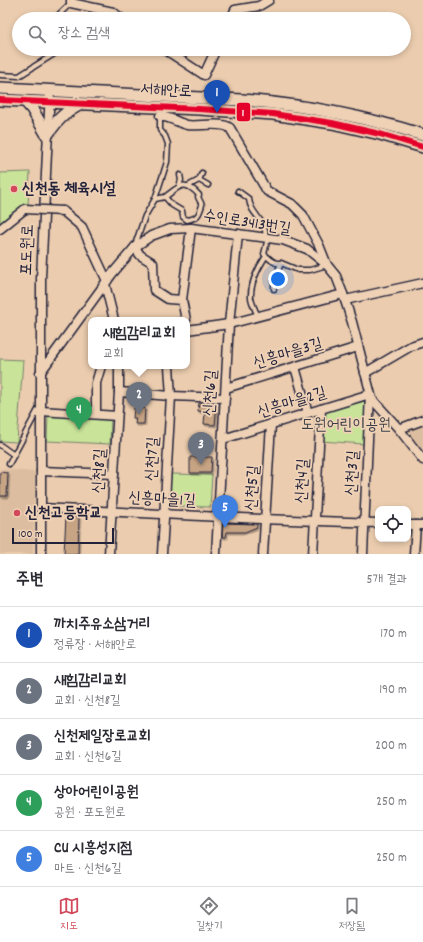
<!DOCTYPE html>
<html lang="ko">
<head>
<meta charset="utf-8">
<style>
  body { margin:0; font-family:Dekko,"Poor Story",sans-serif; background:#f2f2f3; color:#2b2b33 }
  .controls { position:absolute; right:12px; bottom:12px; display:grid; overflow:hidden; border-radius:8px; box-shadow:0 2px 6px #0003 }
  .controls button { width:36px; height:36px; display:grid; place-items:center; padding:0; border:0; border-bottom:1px solid #e1e1e2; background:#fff; color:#2b2b33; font:20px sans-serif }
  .scale { position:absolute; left:12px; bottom:10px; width:102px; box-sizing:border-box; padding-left:4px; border:2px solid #22223b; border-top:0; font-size:11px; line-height:14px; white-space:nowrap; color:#22223b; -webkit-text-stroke:3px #efd2b6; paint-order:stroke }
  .you { position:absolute; left:278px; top:279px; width:14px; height:14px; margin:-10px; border:3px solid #fff; border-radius:50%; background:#1a73e8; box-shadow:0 0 0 6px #1a73e833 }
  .badge { display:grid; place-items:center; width:26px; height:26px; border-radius:50%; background:#d1495b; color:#fff; font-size:13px; font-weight:700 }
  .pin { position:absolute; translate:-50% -33px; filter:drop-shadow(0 1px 2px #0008) }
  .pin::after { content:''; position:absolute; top:21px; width:14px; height:12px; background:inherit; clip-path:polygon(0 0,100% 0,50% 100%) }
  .popup { position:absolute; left:88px; top:317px; width:102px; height:52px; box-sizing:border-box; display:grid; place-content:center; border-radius:8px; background:#fff; filter:drop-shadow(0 1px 3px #0005); font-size:13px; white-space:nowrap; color:#7c7c81 }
  .popup b { font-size:15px; color:#2b2b33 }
  .popup::after { content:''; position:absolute; left:50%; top:100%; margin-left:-8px; border:8px solid transparent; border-top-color:#fff }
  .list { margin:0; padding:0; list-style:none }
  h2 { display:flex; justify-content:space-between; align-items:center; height:52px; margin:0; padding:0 16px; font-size:17px }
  h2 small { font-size:13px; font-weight:400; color:#7c7c81 }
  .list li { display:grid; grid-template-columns:26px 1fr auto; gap:12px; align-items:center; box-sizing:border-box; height:56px; padding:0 16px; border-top:1px solid #e1e1e2 }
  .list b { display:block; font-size:15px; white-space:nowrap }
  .list p { margin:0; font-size:13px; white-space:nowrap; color:#7c7c81 }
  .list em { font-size:13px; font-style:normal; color:#7c7c81 }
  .icon { flex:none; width:22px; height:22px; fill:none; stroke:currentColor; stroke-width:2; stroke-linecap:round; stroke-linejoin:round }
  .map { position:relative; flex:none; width:423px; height:554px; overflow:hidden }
  .search { position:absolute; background:#fff; box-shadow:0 2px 6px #0003; left:12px; right:12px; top:12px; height:44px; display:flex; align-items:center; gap:10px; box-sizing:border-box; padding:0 14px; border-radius:22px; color:#7c7c81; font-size:15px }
  .sheet { height:332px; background:#fff }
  nav { display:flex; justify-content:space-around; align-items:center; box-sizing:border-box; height:56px; border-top:1px solid #e1e1e2; background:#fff; font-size:11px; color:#7c7c81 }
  nav a { display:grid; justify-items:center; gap:2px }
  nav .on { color:#d1495b }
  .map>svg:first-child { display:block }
  .built { fill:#dcbd9f }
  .green { fill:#c9e399; stroke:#76826a }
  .building { fill:#c7a484; stroke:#22223b; filter:url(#shadow) }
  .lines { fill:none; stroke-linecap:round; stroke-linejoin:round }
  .service-casing { stroke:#22223b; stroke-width:7 }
  .minor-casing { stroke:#22223b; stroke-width:11 }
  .secondary-casing { stroke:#22223b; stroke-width:14 }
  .service { stroke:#efd2b6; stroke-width:4 }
  .minor { stroke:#efd2b6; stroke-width:8 }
  .secondary { stroke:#efd2b6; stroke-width:11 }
  .minor-bridge-casing { stroke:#22223b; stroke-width:11; stroke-linecap:butt }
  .minor-bridge { stroke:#efd2b6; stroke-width:8 }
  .bus-1-casing { stroke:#efd2b6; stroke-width:9 }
  .bus-1 { stroke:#e4002b; stroke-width:6 }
  .poi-dot { fill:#d1495b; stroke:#efd2b6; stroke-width:1.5 }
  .labels { text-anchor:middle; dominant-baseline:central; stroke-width:3.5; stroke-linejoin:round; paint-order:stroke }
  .street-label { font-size:16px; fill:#22223b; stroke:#efd2b6 }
  .poi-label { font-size:16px; font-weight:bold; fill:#22223b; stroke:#efd2b6; text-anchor:start }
  .park-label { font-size:16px; fill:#3b3f49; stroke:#efd2b6 }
  .line-badge { stroke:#efd2b6; stroke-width:1.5 }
  .badge-label { font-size:11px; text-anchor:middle; font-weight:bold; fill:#fff }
</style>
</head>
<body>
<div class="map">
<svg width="423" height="554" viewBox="0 0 423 554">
  <defs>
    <filter id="shadow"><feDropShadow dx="1.5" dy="2" stdDeviation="0" flood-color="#0004"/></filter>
  </defs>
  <rect width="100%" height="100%" fill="#ebccae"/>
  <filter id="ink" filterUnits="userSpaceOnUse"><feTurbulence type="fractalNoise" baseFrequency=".025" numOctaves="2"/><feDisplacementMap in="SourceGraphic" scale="8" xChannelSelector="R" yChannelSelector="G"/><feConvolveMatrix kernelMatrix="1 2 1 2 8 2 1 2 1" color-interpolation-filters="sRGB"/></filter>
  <g filter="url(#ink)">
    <g class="built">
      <path d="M423,421V451L408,432L412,425Z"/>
      <path d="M0,469L35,472L33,554H0Z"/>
    </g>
    <g class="green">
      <path d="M30,172L28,204L0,225V173Z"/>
      <path d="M0,359L23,360L17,442L0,441Z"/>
      <path d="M364,401L367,406L364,444L321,441L322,417L326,411Z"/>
      <path d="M48,415L111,419L110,444L47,441Z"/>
      <path d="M171,474L212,475L210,507L169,506Z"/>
    </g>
    <g class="building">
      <path d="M199,403H216L217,404L215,425L204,424L205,412L198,411Z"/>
      <path d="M134,408H145L144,424H135L136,418H133Z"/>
      <path d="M190,457H212L211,473H190Z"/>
      <path d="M0,472L8,473L7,496H0Z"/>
      <path d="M66,516L79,517L78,554H64Z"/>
      <path d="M223,523L257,524V527L245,532H227L226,537H222Z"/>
    </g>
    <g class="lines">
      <defs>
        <g id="service">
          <path d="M54,19L71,3"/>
          <path d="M0,75L19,76L62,49"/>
          <path d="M199,180L202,173"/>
          <path d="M179,186L181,180L180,175"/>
          <path d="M188,186L199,180L208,185"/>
          <path d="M238,191L249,199C250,213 263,218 265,231C266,233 265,235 265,237"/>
          <path d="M155,199L165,197L172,205L182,211L183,217L187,220C198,218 199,215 202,205L198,197L199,195C184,179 180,186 165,197"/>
          <path d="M268,238L264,254L271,260L276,263H281L298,270H310L327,265"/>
          <path d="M135,245L145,216L155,199L167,162L168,144L165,136L160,130V116"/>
          <path d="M274,289V281L281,263"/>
          <path d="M258,316C255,310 252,304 251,298C250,283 258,268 266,256"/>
          <path d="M0,445L14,455"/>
          <path d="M9,464L39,408"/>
        </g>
        <g id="minor">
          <path d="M71,0V3L113,12L122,19"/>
          <path d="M231,19L235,10L259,6L269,0"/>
          <path d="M164,49L204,75L216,49"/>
          <path d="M160,116C168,117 174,120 181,123C182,123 186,125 187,125C197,127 221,121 230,128L267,191L292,204L303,215L319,245L327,265"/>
          <path d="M63,211L82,227L107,281"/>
          <path d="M0,229L25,209"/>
          <path d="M135,247L140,255L153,263L154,290L168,299L182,300L186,320"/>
          <path d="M105,284L114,320"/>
          <path d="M182,300L191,228"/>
          <path d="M345,300L423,283"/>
          <path d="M187,330L229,324L343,294"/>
          <path d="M295,367L308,413"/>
          <path d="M40,373L112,274L135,247L151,236L170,229L191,228L283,240L307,249L327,265L336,276L343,294L352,322L372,399L399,429L423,460"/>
          <path d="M365,373L411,346L423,342"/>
          <path d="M226,388L358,347"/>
          <path d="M119,392L171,396L225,398"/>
          <path d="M41,411L117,416"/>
          <path d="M96,414V383L101,366"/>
          <path d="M399,429L423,420"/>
          <path d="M223,439L370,394L363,554"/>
          <path d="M41,471L114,474"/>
          <path d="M41,508L261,519L378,523"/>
          <path d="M408,525H423"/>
          <path d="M41,554V278L50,90"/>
          <path d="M109,554L119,392V366"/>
          <path d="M162,554L171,396L169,366"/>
          <path d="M216,554L229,324L238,234"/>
          <path d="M263,554L271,424"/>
          <path d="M313,554L321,409"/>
          <path d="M414,554L416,525"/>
        </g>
        <g id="secondary">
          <path d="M0,88L242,100C305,105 363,116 423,135"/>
          <path d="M0,100L199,109L273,114L332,123L380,134L423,147"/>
          <path d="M25,101L32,109L47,135C57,120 65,112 81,104"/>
        </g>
      </defs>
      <use href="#service" class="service-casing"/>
      <use href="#minor" class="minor-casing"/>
      <use href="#secondary" class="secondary-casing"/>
      <use href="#service" class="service"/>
      <use href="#minor" class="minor"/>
      <use href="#secondary" class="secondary"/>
      <defs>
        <path id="minor-bridge" d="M25,209L63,211"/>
      </defs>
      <use href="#minor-bridge" class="minor-bridge-casing"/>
      <use href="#minor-bridge" class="minor-bridge"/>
      <defs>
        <path id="bus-1" d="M0,100L199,109L273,114L332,123L380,134L423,147"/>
      </defs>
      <use href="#bus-1" class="bus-1-casing"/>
      <use href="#bus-1" class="bus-1"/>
    </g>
  </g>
  <g class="poi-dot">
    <circle cx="14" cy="189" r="4"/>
    <circle cx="17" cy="513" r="4"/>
  </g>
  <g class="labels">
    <g class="street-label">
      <text transform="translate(166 91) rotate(3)">서해안로</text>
      <text transform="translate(247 223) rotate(9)">수인로3413번길</text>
      <text transform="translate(28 250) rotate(-88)">포도원로</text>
      <text transform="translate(288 354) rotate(-17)">신흥마을3길</text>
      <text transform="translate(211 393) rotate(-87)">신천6길</text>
      <text transform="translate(292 403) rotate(-17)">신흥마을2길</text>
      <text transform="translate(153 459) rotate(-87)">신천7길</text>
      <text transform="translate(100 471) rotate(-87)">신천8길</text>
      <text transform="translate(353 473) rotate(-87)">신천3길</text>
      <text transform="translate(303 481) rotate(-87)">신천4길</text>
      <text transform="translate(253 488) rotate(-86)">신천5길</text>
      <text transform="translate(162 500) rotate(3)">신흥마을1길</text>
    </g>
    <g class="poi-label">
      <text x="22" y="189">신천동 체육시설</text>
      <text x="25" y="513">신천고등학교</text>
    </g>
    <g class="park-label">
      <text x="346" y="425">도원어린이공원</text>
    </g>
  </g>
  <rect class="line-badge" x="236" y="102" width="15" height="20" rx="4" fill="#e4002b"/>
  <g class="badge-label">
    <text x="243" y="116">1</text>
  </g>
</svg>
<div class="controls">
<button><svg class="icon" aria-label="locate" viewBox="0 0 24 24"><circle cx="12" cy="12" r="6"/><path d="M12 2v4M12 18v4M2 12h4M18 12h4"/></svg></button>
</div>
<div class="scale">100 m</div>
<div class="you"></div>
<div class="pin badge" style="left:217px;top:113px;background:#1a4fb4">1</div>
<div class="pin badge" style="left:139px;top:415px;background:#6b7280">2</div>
<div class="popup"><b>새힘감리교회</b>교회</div>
<div class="pin badge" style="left:201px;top:465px;background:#6b7280">3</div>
<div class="pin badge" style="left:79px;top:430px;background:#2e9e5b">4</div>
<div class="pin badge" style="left:225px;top:528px;background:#3f7fe0">5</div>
<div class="search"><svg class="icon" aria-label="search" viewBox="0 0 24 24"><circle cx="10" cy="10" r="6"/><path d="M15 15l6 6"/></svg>장소 검색</div>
</div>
<section class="sheet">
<h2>주변<small>5개 결과</small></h2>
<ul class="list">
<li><span class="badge" style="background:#1a4fb4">1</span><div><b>까치주유소삼거리</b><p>정류장 · 서해안로</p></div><em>170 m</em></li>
<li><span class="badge" style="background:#6b7280">2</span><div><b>새힘감리교회</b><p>교회 · 신천8길</p></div><em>190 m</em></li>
<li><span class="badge" style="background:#6b7280">3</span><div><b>신천제일장로교회</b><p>교회 · 신천6길</p></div><em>200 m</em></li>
<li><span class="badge" style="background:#2e9e5b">4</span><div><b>상아어린이공원</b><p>공원 · 포도원로</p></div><em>250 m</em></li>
<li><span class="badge" style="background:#3f7fe0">5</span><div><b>CU 시흥성지점</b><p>마트 · 신천6길</p></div><em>250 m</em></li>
</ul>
</section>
<nav>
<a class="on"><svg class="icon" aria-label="map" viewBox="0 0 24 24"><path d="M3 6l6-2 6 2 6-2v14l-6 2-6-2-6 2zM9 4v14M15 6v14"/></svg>지도</a>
<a><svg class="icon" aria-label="directions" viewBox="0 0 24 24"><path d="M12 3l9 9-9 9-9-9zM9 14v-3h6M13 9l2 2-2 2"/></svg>길찾기</a>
<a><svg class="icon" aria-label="saved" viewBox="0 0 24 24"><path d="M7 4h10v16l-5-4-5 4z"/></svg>저장됨</a>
</nav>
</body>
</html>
